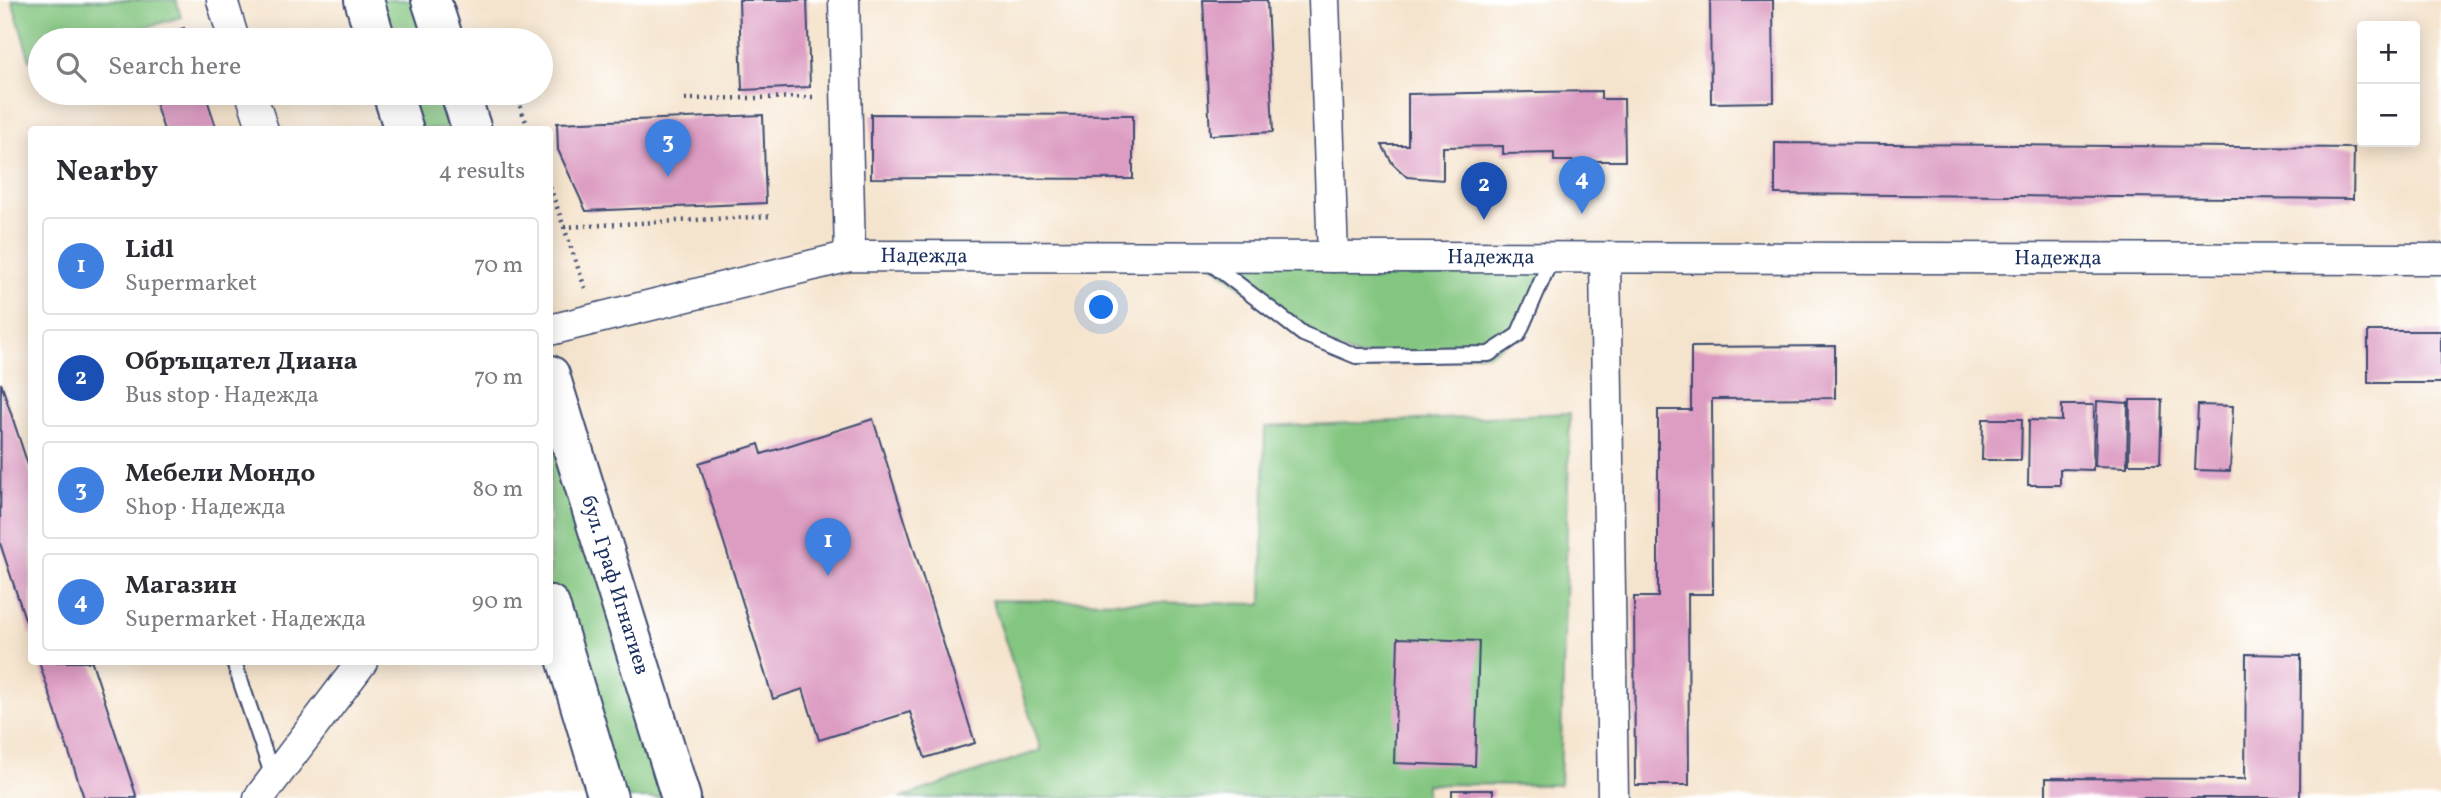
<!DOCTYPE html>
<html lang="en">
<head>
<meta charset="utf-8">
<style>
  body { margin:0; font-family:Vollkorn,serif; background:#f2f2f3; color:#2b2b33 }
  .controls { position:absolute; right:21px; top:21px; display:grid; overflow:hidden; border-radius:7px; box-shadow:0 4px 18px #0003 }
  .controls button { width:63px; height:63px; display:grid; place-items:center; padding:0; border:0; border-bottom:2px solid #e1e1e2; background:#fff; color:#2b2b33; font:35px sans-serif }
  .you { position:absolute; left:1102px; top:308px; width:24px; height:24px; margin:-18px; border:5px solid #fff; border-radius:50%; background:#1a73e8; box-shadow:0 0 0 10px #1a73e833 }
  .badge { display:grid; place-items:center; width:46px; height:46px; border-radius:50%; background:#2563eb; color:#fff; font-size:23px; font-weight:700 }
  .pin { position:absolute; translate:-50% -58px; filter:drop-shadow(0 2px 4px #0008) }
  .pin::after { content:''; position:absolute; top:37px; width:24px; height:21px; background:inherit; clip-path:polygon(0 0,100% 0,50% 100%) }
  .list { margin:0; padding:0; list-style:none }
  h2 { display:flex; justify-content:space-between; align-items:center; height:91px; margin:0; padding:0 28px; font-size:30px }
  h2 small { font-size:23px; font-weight:400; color:#7c7c81 }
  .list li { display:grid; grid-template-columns:46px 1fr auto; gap:21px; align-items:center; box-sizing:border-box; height:98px; margin:0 14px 14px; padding:0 14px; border:2px solid #e1e1e2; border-radius:7px }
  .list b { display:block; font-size:26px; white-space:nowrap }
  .list p { margin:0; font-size:23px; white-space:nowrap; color:#7c7c81 }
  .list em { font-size:23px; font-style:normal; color:#7c7c81 }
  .icon { flex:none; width:38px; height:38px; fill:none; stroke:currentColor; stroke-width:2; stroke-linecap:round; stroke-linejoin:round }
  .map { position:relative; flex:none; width:2441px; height:798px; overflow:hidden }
  .search { position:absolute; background:#fff; box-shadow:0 4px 18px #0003; left:28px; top:28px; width:525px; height:77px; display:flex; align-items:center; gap:18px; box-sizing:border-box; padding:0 24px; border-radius:38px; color:#7c7c81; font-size:26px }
  .panel { position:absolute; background:#fff; box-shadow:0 4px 18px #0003; left:28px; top:126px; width:525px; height:539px; border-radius:7px }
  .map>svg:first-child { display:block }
  .green { fill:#83c680; stroke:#4f7a6f; stroke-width:2 }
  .building { fill:#dd9dc3 }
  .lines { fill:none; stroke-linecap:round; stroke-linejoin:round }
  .lane-casing { stroke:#3c4a6f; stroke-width:18 }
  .street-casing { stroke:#3c4a6f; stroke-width:33 }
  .secondary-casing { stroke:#3c4a6f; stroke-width:42 }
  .path { stroke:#3c4a6f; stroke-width:4.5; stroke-dasharray:2 5; stroke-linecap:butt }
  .lane { stroke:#fff; stroke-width:14 }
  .street { stroke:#fff; stroke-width:30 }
  .secondary { stroke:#fff; stroke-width:38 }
  .labels { text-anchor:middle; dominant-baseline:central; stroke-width:5; stroke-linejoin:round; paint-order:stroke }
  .street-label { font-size:21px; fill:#1b2f5e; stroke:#fff }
</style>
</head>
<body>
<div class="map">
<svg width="2441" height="798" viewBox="0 0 2441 798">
  <rect width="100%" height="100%" fill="#fff"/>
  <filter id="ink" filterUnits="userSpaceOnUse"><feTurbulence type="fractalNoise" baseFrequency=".0143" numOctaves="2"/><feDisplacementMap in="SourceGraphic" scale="14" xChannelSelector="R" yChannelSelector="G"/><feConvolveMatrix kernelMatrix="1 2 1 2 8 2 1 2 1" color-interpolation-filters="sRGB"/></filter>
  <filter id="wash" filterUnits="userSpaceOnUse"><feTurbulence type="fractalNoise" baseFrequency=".00686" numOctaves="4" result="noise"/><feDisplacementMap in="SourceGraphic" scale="28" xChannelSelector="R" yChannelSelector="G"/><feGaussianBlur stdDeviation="1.57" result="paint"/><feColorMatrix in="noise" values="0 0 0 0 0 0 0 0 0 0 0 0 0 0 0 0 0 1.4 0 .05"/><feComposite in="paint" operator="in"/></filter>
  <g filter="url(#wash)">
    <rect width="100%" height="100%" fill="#f5e4cd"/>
    <g class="green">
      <path d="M12,0H176L181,17L102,40H40V58L30,61Z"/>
      <path d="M364,0H431L444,40H376Z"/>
      <path d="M392,93H460L472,129H404Z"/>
      <path d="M1201,256L1552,257L1518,335L1489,354L1356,356L1303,334Z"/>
      <path d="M550,375L681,798H608L550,605Z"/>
      <path d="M1570,413L1560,785L1426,784V798H900L1041,750L992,600L1262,604L1265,427Z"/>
    </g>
    <g id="blocks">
      <g class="building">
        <path d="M739,0H807L810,87L742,90Z"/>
        <path d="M1203,0H1267L1273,132L1210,135Z"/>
        <path d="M1710,0H1773L1774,102L1711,103Z"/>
        <path d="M184,28L188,40H148Z"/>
        <path d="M1601,91V99H1624L1625,161H1554V153L1503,154V146L1443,147V180L1407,177L1393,164L1382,145H1408V94Z"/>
        <path d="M152,93H205L217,130H164Z"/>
        <path d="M871,114L1133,115V179L871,178Z"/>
        <path d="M763,115L766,203L586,211L558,150L557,123Z"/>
        <path d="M1775,143L2354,148L2353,199L1775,194Z"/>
        <rect x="2368" y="331" width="73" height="52"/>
        <path d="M1835,346V398L1712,399L1713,594H1688L1689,785H1635L1634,597H1658V410H1691V347Z"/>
        <path d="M1,383L32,477L31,637L0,543Z"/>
        <path d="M2130,400H2162L2160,464H2129Z"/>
        <path d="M2097,401L2128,403L2127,467L2095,466Z"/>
        <path d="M2062,405H2094L2093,470L2060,469V485H2028L2029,420L2062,421Z"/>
        <path d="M2198,405L2233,406L2230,471L2195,470Z"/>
        <path d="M873,419L975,743L925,758L910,712L819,740L803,689L773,699L699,463L759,444L762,454Z"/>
        <path d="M1983,419H2022L2021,460H1982Z"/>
        <path d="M1398,638L1479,641L1475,766L1394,763Z"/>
        <path d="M2246,654L2301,655L2300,798H2046V778L2245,779Z"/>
        <path d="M39,662H92L137,798H84Z"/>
        <rect x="1452" y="790" width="41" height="8"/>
      </g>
    </g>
  </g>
  <g filter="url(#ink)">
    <use href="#blocks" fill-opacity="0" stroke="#3c4a6f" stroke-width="2"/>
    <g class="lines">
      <defs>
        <g id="lane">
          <path d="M1208,261L1303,334L1356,356L1489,354L1518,335L1552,257"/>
          <path d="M234,662L273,777"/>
        </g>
        <g id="street">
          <path d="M222,0L234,40"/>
          <path d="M844,0L850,256"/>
          <path d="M1324,0L1333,257"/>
          <path d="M251,93L263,130"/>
          <path d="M1605,259L1613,798"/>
          <path id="s1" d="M550,330L850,256L2441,259"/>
          <path d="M259,798L362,662"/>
        </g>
        <g id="secondary">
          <path d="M364,0L376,40"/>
          <path d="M431,0L444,40"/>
          <path d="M392,93L404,130"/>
          <path d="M460,93L472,130"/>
          <path id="s2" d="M550,375L681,798"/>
          <path d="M550,605L608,798"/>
        </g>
      </defs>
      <use href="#lane" class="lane-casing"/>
      <use href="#street" class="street-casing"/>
      <use href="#secondary" class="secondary-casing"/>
      <g class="path">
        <path d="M685,99L814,97"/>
        <path d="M520,106L529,130"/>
        <path d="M550,187L585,288"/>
        <path d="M564,227L772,216"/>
      </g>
      <use href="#lane" class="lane"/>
      <use href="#street" class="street"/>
      <use href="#secondary" class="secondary"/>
    </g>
  </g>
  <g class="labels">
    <g class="street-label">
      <text stroke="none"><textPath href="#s1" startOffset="383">Надежда</textPath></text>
      <text stroke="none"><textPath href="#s1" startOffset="950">Надежда</textPath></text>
      <text stroke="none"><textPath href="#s1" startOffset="1517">Надежда</textPath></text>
      <text stroke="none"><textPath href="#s2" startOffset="220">бул. Граф Игнатиев</textPath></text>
    </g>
  </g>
</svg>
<div class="controls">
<button>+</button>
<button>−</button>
</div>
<div class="you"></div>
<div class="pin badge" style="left:828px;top:576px;background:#3f7fe0">1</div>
<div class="pin badge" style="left:1484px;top:220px;background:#1a4fb4">2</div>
<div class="pin badge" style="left:668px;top:177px;background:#3f7fe0">3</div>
<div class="pin badge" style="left:1582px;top:214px;background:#3f7fe0">4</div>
<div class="search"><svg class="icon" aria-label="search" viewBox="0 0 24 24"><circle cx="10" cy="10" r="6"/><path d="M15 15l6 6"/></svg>Search here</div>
<section class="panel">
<h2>Nearby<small>4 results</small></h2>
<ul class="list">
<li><span class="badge" style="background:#3f7fe0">1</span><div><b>Lidl</b><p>Supermarket</p></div><em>70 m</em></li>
<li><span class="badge" style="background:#1a4fb4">2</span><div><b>Обръщател Диана</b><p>Bus stop · Надежда</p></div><em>70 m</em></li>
<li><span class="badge" style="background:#3f7fe0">3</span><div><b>Мебели Мондо</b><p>Shop · Надежда</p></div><em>80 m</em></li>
<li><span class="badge" style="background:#3f7fe0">4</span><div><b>Магазин</b><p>Supermarket · Надежда</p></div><em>90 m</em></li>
</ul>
</section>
</div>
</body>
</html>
